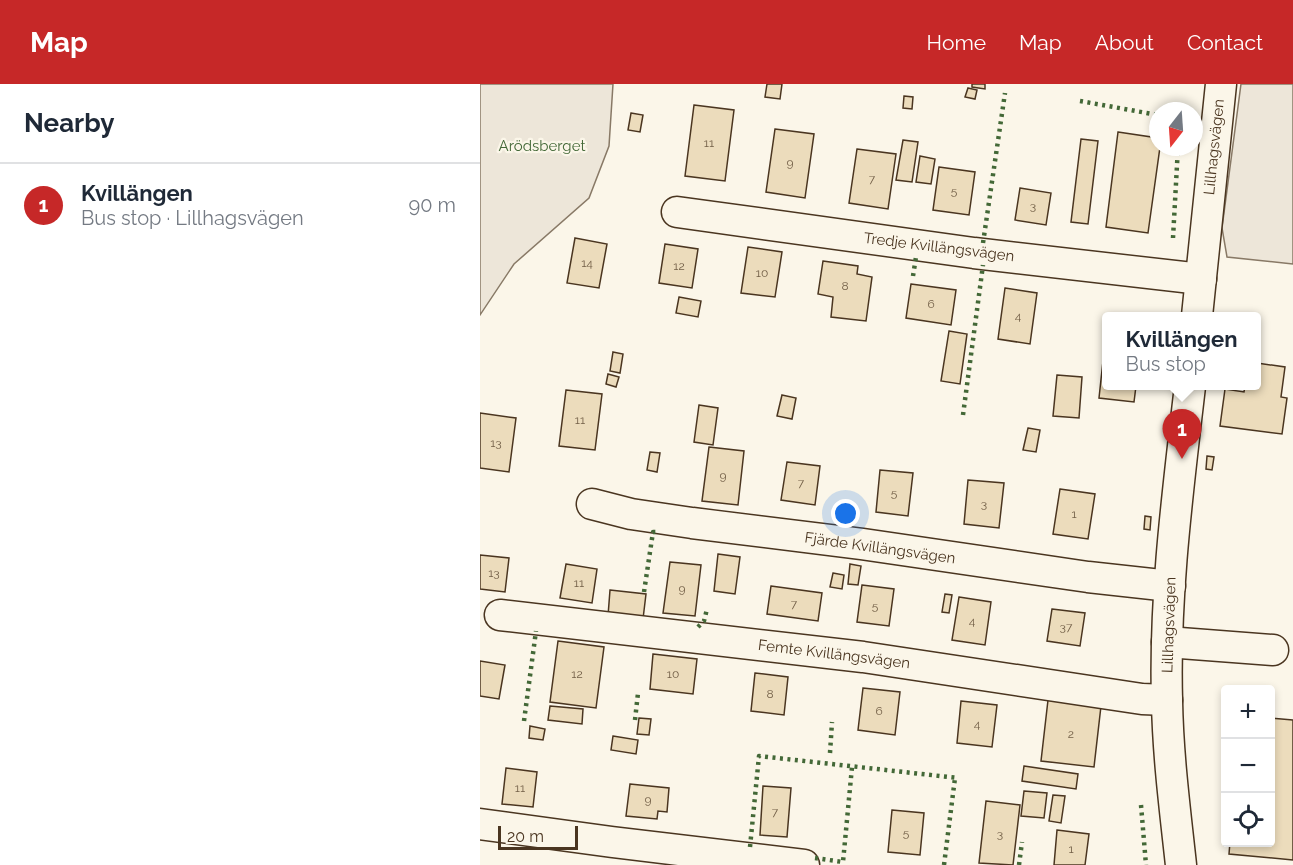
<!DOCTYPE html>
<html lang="en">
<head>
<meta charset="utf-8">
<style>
  body { margin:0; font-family:Raleway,sans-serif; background:#f2f2f3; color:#1f2937 }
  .controls { position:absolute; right:18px; bottom:18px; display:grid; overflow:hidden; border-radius:6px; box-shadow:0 3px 9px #0003 }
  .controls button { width:54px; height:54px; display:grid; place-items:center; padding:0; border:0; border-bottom:2px solid #e0e1e3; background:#fff; color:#1f2937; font:30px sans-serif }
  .compass { position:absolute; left:669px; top:18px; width:54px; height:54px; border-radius:50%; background:#fff; box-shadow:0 3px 9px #0003; rotate:197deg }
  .scale { position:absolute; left:18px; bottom:15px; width:80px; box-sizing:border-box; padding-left:6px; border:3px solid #4a3520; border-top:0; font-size:16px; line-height:21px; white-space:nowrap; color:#4a3520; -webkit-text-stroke:4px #fbf6e9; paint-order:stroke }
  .you { position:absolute; left:366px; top:430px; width:21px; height:21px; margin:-15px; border:4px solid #fff; border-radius:50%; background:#1a73e8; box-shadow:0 0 0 9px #1a73e833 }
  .badge { display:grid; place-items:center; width:39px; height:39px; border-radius:50%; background:#c62828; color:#fff; font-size:20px; font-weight:700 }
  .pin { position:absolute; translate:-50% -50px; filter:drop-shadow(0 2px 3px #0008) }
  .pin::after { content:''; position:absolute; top:32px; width:21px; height:18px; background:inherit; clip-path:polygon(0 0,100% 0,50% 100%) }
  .popup { position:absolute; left:622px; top:228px; width:159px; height:78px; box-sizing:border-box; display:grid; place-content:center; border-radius:6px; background:#fff; filter:drop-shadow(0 2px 4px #0005); font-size:20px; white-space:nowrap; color:#747a83 }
  .popup b { font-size:22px; color:#1f2937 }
  .popup::after { content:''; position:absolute; left:50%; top:100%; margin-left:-12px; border:12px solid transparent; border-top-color:#fff }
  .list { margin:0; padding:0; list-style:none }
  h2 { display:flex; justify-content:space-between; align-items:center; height:78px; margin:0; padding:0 24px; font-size:26px }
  h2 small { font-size:20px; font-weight:400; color:#747a83 }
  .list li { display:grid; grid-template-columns:39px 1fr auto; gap:18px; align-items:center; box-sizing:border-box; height:84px; padding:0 24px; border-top:2px solid #e0e1e3 }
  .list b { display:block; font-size:22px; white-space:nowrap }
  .list p { margin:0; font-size:20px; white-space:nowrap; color:#747a83 }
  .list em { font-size:20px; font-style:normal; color:#747a83 }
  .icon { flex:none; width:33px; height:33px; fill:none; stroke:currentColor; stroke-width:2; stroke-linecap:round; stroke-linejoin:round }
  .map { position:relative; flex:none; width:813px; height:781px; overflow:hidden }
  header { display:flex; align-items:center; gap:36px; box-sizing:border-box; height:84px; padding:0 30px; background:#c62828; color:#fff }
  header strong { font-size:28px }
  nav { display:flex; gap:33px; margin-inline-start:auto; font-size:21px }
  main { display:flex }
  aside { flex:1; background:#fff }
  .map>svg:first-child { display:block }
  .green { fill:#ede6d9; stroke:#887966; stroke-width:1.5 }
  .building { fill:#ecdcbc; stroke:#4a3520; stroke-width:1.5 }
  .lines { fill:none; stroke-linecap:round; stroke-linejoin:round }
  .minor-casing { stroke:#4a3520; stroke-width:33 }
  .minor { stroke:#fbf6e9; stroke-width:30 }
  .hedge { stroke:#436837; stroke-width:4.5; stroke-dasharray:3 4.5; stroke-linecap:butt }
  .labels { text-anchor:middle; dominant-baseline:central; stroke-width:4.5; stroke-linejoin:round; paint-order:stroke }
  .number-label { font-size:12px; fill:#725f47 }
  .park-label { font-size:15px; fill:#436837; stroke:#fbf6e9 }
  .street-label { font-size:15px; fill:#4a3520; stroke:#fbf6e9 }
</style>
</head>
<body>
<header>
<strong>Map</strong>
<nav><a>Home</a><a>Map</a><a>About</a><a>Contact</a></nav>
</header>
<main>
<aside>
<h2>Nearby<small></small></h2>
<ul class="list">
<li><span class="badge">1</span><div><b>Kvillängen</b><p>Bus stop · Lillhagsvägen</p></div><em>90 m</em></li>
</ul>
</aside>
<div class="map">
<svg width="813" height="781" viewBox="0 0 813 781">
  <rect width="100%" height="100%" fill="#fbf6e9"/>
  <g class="green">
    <path d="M0,0H133L129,62L109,114L34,180L0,231Z"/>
    <path d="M761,0H813V180L747,173L742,144Z"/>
  </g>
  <g class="building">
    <path d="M287,0H302L300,15L285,13Z"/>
    <path d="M492,0H505V5L492,3Z"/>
    <path d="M488,4L497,6L495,15L485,13Z"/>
    <path d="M424,12L433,13L432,25L423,24Z"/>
    <path d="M214,21L254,26L245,97L205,92Z"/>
    <path d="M151,29L163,31L160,48L148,46Z"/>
    <path d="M295,45L334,50L325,114L286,108Z"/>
    <path d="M638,48L678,54V63H680L668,149L626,143Z"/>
    <path d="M601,55L618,57L608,140L591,138Z"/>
    <path d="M423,56L438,58L432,98L416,96Z"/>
    <path d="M377,65L416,70L408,125L369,119Z"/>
    <path d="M440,72L455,75L451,100L436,98Z"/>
    <path d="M459,83L495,88L489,131L453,126Z"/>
    <path d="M540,104L571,109L566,141L535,136Z"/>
    <path d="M95,154L127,160L119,204L87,199Z"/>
    <path d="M185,160L218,165L212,204L179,199Z"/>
    <path d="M268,163L302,168L295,213L261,209Z"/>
    <path d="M343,177L378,182L377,190L392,193L386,237L351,233L353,213L338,210Z"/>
    <path d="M431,200L476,206L471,241L426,234Z"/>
    <path d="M525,204L557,209L550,260L518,255Z"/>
    <path d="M199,213L221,217L218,233L196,229Z"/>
    <path d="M469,247L487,250L480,300L461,297Z"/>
    <path d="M133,268L143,270L140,289L130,287Z"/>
    <path d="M623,277H627V302H656L654,318L619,314Z"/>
    <path d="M777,279L805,283L801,313L807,314L802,350L740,342L745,305L764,308L765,302H777Z"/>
    <path d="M128,290L139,293L136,303L126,300Z"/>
    <path d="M577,291L602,293L599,334L573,332Z"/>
    <path d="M86,306L122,310L115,366L79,362Z"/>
    <path d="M302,311L316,314L312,335L297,332Z"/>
    <path d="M219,321L238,324L233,361L214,358Z"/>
    <path d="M0,329L36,334L29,388L0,384Z"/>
    <path d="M548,344L560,346L556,368L543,366Z"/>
    <path d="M229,363L264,367L258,421L222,417Z"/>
    <path d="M170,368L180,369L177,388L167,386Z"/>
    <path d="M727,372L734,373L732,386L726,385Z"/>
    <path d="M307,378L340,382L335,421L301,416Z"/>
    <path d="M400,386L433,389L428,432L396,428Z"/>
    <path d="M488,396L524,399L519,444L484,440Z"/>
    <path d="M580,405L615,410L608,455L573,450Z"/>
    <path d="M665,432L671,433L670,446L664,445Z"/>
    <path d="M238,470L260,473L255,510L234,507Z"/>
    <path d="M0,471L29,474L25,508L0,505Z"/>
    <path d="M190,478L221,481L215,532L183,529Z"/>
    <path d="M86,480L117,485L112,519L80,514Z"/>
    <path d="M370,480L381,482L378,501L368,500Z"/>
    <path d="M353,489L364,491L362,505L350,503Z"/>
    <path d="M382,501L414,505L409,542L377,538Z"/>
    <path d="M291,502L342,509L338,537L287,530Z"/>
    <path d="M130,506L166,510L163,535L128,532Z"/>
    <path d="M465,510L472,511L469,529L462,528Z"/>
    <path d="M479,513L511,518L505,561L472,556Z"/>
    <path d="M572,525L605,529L600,562L567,557Z"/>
    <path d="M78,557L124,563L116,624L70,618Z"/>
    <path d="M173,570L217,575L213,610L170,605Z"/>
    <path d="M0,577L25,581L19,615L0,612Z"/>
    <path d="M275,589L308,593L304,631L271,627Z"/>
    <path d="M383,604L420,608L415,651L378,646Z"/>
    <path d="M568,616L621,622L614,683L561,677Z"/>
    <path d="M481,617L517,621L512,663L477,659Z"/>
    <path d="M70,622L103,625L102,640L68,636Z"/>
    <path d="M159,634L171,635L169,651L157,650Z"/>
    <path d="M790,634L813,636V776L749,770L750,758H790Z"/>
    <path d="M50,642L65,645L63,656L49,654Z"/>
    <path d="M133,652L158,656L156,670L131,666Z"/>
    <path d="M544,682L598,690L596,705L542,697Z"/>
    <path d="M26,684L57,688L53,723L22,720Z"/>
    <path d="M150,700L189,704L187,728L178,727L177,735L146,732Z"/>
    <path d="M283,702L311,704L307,753L280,751Z"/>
    <path d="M544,707L567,709L564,734L541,732Z"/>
    <path d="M573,711L585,712L581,739L569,737Z"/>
    <path d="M506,717L540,721L533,781L499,779Z"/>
    <path d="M412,726L444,729L440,771L408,768Z"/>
    <path d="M577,746L609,750L605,781H574Z"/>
  </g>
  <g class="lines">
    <defs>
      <g id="minor">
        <path d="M197,128L494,169L721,195"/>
        <path d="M717,232L741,0"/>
        <path d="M112,420L151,430L212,439L382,460L608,493L690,502"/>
        <path d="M20,531L383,573L662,615L687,616"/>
        <path d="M687,558L793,566"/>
        <path d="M0,740L132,758L324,781"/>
        <path d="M701,781C695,726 688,672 687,617C684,511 698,406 710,302"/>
      </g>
    </defs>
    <use href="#minor" class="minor-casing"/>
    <use href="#minor" class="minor"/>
    <g class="hedge">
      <path d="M600,17L678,31"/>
      <path d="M693,154L698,63"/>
      <path d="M503,159L525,9"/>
      <path d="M433,192L436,173"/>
      <path d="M483,331L503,181"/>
      <path d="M164,508L173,448H178"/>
      <path d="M218,543L224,537L227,525"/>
      <path d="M155,636L158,609"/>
      <path d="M44,637L56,547"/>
      <path d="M350,669L352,638"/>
      <path d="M661,721L666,781"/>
      <path d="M270,763L279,672L478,694"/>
      <path d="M335,774L363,778L372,683"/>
      <path d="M464,781L475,694"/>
      <path d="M539,781L542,758"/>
    </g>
  </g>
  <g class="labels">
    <g class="number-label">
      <text x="229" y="59">11</text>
      <text x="310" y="79">9</text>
      <text x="392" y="95">7</text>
      <text x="474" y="107">5</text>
      <text x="553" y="122">3</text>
      <text x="107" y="179">14</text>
      <text x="199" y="182">12</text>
      <text x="282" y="189">10</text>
      <text x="365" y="202">8</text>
      <text x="451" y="220">6</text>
      <text x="538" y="232">4</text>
      <text x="100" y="336">11</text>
      <text x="16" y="359">13</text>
      <text x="243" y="392">9</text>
      <text x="321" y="399">7</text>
      <text x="414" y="409">5</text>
      <text x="504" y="420">3</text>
      <text x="594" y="430">1</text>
      <text x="14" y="489">13</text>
      <text x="99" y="499">11</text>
      <text x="202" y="505">9</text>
      <text x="314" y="520">7</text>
      <text x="395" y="522">5</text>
      <text x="492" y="537">4</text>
      <text x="586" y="543">37</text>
      <text x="97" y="590">12</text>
      <text x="193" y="590">10</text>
      <text x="290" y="610">8</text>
      <text x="399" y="627">6</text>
      <text x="497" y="640">4</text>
      <text x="591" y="650">2</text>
      <text x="40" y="704">11</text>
      <text x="168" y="716">9</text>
      <text x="295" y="728">7</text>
      <text x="426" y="749">5</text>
      <text x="520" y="750">3</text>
      <text x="591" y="765">1</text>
    </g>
    <g class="park-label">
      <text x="62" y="62">Arödsberget</text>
    </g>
    <g class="street-label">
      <text transform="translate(734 63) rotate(-84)">Lillhagsvägen</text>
      <text transform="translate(459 163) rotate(7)">Tredje Kvillängsvägen</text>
      <text transform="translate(400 464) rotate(8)">Fjärde Kvillängsvägen</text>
      <text transform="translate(689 541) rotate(-88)">Lillhagsvägen</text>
      <text transform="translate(354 570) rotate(7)">Femte Kvillängsvägen</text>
    </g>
  </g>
</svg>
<div class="controls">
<button>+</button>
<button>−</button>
<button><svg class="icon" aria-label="locate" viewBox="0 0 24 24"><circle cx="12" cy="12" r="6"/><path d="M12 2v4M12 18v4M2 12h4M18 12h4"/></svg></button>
</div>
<svg class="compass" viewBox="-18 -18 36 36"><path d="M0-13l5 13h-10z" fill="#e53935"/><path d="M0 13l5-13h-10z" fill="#747a83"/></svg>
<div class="scale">20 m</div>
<div class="you"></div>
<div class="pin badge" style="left:702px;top:375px">1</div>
<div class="popup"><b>Kvillängen</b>Bus stop</div>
</div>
</main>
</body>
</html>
